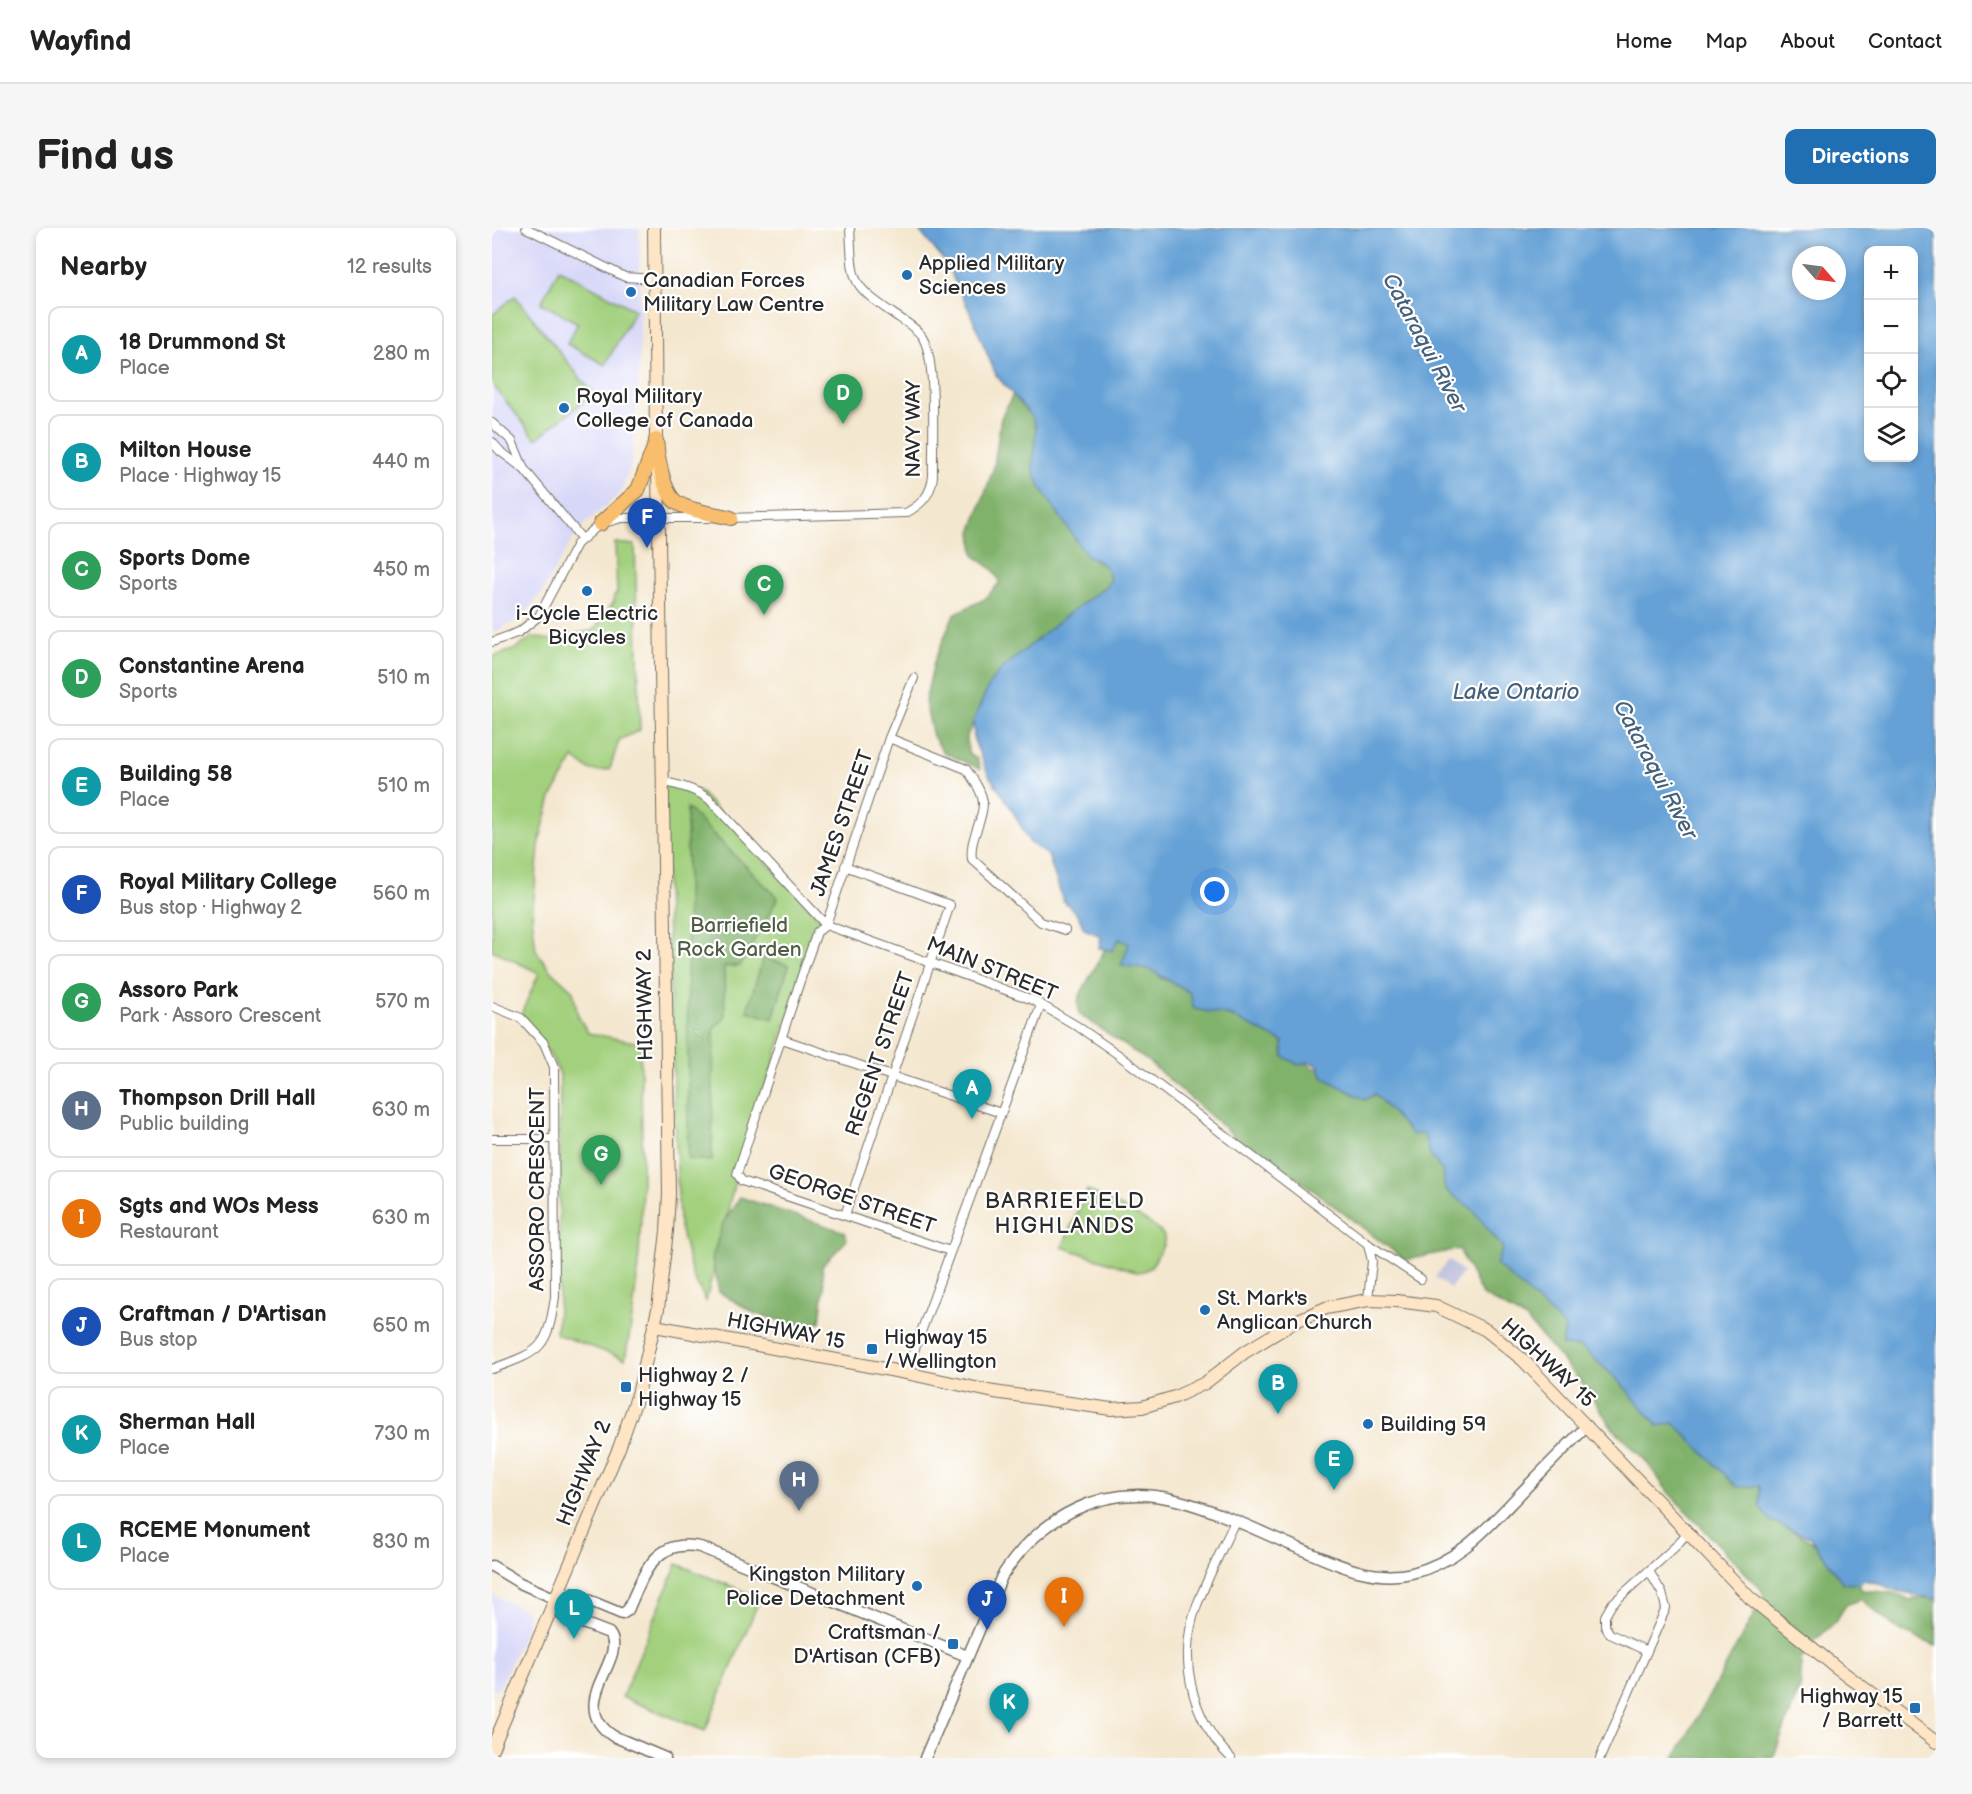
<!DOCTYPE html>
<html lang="en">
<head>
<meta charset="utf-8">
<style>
  body { margin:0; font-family:"Balsamiq Sans",sans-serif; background:#f6f6f6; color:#222 }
  .controls { position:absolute; right:18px; top:18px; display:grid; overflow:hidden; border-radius:12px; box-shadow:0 3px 9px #0003 }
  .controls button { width:54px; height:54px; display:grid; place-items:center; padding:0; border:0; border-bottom:2px solid #e0e0e0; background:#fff; color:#222; font:30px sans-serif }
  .compass { position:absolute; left:1300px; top:18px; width:54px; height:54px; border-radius:50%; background:#fff; box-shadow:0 3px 9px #0003; rotate:118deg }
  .you { position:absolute; left:723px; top:664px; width:21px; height:21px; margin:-15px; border:4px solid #fff; border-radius:50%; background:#1a73e8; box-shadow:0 0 0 9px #1a73e833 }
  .badge { display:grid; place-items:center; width:39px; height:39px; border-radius:50%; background:#1f6fb2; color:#fff; font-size:20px; font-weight:700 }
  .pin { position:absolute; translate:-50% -50px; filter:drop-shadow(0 2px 3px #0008) }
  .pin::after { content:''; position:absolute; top:32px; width:21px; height:18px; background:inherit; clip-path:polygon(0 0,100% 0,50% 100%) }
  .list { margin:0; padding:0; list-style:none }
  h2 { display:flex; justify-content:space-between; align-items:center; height:78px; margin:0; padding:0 24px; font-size:26px }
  h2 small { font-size:20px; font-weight:400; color:#767676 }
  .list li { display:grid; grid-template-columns:39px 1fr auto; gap:18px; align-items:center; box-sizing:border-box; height:96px; margin:0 12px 12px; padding:0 12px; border:2px solid #e0e0e0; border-radius:12px }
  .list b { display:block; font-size:22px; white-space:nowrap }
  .list p { margin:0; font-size:20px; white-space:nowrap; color:#767676 }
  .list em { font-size:20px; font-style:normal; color:#767676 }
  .icon { flex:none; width:33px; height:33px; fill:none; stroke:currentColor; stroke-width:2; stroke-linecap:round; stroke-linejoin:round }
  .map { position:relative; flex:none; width:1444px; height:1530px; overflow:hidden; border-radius:12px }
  header { display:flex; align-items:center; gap:36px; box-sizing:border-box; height:84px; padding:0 30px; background:#fff; border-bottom:2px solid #e0e0e0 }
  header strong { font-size:28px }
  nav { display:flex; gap:33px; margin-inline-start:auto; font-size:21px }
  .intro { display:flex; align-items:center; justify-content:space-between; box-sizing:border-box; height:144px; padding:0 36px }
  h1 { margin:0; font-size:42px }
  .button { padding:15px 27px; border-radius:12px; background:#1f6fb2; color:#fff; font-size:21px; font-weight:700 }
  main { display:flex; gap:36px; padding:0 36px }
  aside { flex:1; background:#fff; border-radius:12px; box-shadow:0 3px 9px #0003 }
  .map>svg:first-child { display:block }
  .built { fill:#d7d7f8 }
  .industrial { fill:#bfc2dd }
  .green { fill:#a2d07d; stroke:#667e54; stroke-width:1.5 }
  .forest { fill:#81b26c; stroke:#566e4c; stroke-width:1.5 }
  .water { fill:#65a1d6; stroke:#486680; stroke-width:1.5; fill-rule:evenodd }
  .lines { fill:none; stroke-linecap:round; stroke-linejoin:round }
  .minor-casing { stroke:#716d64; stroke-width:10 }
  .tertiary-casing { stroke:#716d64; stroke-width:13 }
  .secondary-casing { stroke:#716d64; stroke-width:14 }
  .primary-casing { stroke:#716d64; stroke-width:16 }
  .minor { stroke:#fff; stroke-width:8 }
  .tertiary { stroke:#fff; stroke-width:10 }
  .secondary { stroke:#fde5c5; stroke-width:12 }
  .primary { stroke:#f9be6d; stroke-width:14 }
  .poi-dot { fill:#1f6fb2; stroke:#fff; stroke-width:2 }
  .labels { text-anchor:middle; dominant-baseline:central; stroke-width:4.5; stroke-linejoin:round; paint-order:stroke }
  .poi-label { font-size:21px; fill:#2b2b2b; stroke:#fff; text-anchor:start }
  .street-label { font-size:21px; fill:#2b2b2b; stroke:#fff }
  .park-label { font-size:21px; fill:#4f5d44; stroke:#fff }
  .water-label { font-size:22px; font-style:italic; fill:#456078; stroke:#fff }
  .neighbourhood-label { font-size:22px; letter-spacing:1.5px; fill:#2b2b2b; stroke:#fff }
</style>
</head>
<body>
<header>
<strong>Wayfind</strong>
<nav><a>Home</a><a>Map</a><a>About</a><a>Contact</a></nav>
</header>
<div class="intro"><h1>Find us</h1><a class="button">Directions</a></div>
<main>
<aside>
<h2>Nearby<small>12 results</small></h2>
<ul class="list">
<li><span class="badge" style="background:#0f9aa8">A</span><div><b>18 Drummond St</b><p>Place</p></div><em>280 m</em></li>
<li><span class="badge" style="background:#0f9aa8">B</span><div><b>Milton House</b><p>Place · Highway 15</p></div><em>440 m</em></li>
<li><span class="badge" style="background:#2e9e5b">C</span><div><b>Sports Dome</b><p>Sports</p></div><em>450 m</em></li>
<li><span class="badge" style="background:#2e9e5b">D</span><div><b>Constantine Arena</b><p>Sports</p></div><em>510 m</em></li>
<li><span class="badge" style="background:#0f9aa8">E</span><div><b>Building 58</b><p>Place</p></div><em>510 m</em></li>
<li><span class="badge" style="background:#1a4fb4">F</span><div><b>Royal Military College</b><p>Bus stop · Highway 2</p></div><em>560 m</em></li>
<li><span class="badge" style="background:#2e9e5b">G</span><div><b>Assoro Park</b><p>Park · Assoro Crescent</p></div><em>570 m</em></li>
<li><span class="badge" style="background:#5c6f8a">H</span><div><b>Thompson Drill Hall</b><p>Public building</p></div><em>630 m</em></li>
<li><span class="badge" style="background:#e8710a">I</span><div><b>Sgts and WOs Mess</b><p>Restaurant</p></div><em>630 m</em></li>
<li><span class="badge" style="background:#1a4fb4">J</span><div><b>Craftman / D'Artisan</b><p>Bus stop</p></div><em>650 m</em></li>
<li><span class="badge" style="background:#0f9aa8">K</span><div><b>Sherman Hall</b><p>Place</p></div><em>730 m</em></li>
<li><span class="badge" style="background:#0f9aa8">L</span><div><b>RCEME Monument</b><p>Place</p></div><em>830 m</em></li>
</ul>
</aside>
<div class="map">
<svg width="1444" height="1530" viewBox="0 0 1444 1530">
  <rect width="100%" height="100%" fill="#fff"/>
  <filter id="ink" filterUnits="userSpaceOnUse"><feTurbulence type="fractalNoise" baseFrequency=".0167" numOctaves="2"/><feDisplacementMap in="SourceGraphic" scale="12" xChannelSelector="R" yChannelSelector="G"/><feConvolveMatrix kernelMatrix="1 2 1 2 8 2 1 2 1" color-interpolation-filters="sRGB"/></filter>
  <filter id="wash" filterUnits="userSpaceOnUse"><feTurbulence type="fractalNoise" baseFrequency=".008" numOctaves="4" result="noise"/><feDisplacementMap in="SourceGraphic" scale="24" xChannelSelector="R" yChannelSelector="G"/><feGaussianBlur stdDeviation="1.35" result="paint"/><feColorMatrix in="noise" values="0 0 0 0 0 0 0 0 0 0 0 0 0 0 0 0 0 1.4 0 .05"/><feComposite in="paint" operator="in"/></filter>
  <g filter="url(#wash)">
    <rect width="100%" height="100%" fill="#f4e7cf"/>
    <g class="built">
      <path d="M0,0H147L148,126L140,233L130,262L123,270L92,296L78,315L49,366L29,390L0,405Z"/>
      <path d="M0,1366L35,1383V1397L7,1461H0Z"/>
    </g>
    <path class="industrial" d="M957,1032L971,1044L958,1061L943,1049Z"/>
    <g class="green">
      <path d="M67,41L143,82L113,137L75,116L86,95L49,75Z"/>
      <path d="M23,68L101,166L44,211L0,156V87Z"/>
      <path d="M123,315L143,317L148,502L127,512L118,541C99,546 96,541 82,530L59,570L48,610L40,689L44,722L57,741L81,763L86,788L96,805L148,815C151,921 154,1027 133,1131L64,1106L67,1069L68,846L56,823L27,791L47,745L0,722V429L24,421L40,409L60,412L102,402L122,374V367L125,366Z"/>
      <path d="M170,554L207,563L334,697L325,704L246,940L214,1073L200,1046L187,995Z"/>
      <path d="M595,962C610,970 668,996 672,1009C674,1015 669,1021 666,1027C661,1036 658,1043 646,1044L570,1019Z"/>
      <path d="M185,1336L268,1370L213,1503L130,1469Z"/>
    </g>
    <g class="forest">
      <path d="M525,159L623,336L626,360L492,472L475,508L476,525L485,531L488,541L451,524L441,508L433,474L442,434L462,386L493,371L508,354L501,342L482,327L480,302L502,239L509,190Z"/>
      <path d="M195,580L286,670L248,738L232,739L233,790L222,800L220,933L196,931Z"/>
      <path d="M650,708L669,750L713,762L735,787L755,794L779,797L803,824L821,840L843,844L903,864L1244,1242L1276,1265L1291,1297L1337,1324L1361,1349L1370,1362L1402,1365L1418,1372L1444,1368V1418L1407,1402L1368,1371L1354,1377L1343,1394L1317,1418L1309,1432V1457L1281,1530H1183L1272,1368L1269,1361L1177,1265L1153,1232L1120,1199L1089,1154L1034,1091L990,1067L967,1021L913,1032L784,934L752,917L657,834L587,786L586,773L590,763L617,714Z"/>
      <path d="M271,730L297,737L281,791L255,783Z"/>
      <path d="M248,969L353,1004L354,1013L330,1038L332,1059L328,1094L313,1099L264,1086L227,1064L220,1030L231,995Z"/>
    </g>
    <path class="water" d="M425,0H1444V1371L1411,1365L1385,1355L1372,1352L1366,1356L1351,1355L1318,1309L1279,1293L1268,1280V1258L1245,1259L1182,1195L1166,1198L1126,1152L1089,1119L1070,1118L1073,1099L1004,1036L1011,1020L980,981L953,962L951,944L938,927L931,905L920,907L883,866L873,872L830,849L827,839L818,834L806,837L791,828V814L739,788L702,781L698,765L657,741L629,737L637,716L627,711L620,723L607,720L609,708L592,701L586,687L571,672L556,627L538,615L519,580L496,546L482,512L481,493L498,455L511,440L571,390L613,359L618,353L617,346L613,338L594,327L548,259L541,240L544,200L540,189L504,147L477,82L453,34ZM1376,22H1422V230H1376ZM1309,27H1345V63H1309Z"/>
  </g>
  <g filter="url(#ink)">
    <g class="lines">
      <defs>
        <g id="minor">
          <path d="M34,0L133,49L161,51"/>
          <path d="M0,195L20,213L32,241"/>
          <path d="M0,214L8,223L32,241L90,311"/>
          <path d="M235,290L414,285C430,276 439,267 441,248C440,218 446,128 429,107C423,99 412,93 403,87C357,55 361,55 358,0"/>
          <path d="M0,414L27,404L47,388L85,316L108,296L130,290H217"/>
          <path d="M422,450L397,510L334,697L325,704L311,744L245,946L250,953L458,1023"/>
          <path d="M397,510L474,541C481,551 490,563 491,575C491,595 477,610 480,631L549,694L573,702"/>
          <path d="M170,553C187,558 202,560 217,571L334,697L541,772L585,798L624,825L876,1016L929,1051"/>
          <path d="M0,778L29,790L52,815L62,839L63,1069C55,1122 49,1123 0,1141"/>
          <path d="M290,811L509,885"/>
          <path d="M0,911H62"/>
          <path d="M353,987L458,677L353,638"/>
          <path d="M876,1016L880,1033L876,1072"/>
          <path d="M414,1145L549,777"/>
          <path d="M1155,1423L1118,1406L1113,1398V1388L1120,1376L1183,1319L1196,1304"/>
          <path d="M739,1530C699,1490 685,1430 705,1377C716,1349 730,1321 743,1293"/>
          <path d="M1108,1530L1174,1380L1170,1365L1157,1343"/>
        </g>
        <g id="tertiary">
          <path d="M0,1338L28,1355L62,1370"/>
          <path d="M62,1370L79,1365L130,1386L136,1382C151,1348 162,1309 208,1319L475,1428"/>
          <path d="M62,1370L70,1387L117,1405C138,1430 72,1475 121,1508L173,1530"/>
          <path d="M433,1530L510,1348C549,1288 612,1254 684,1272C728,1283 770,1305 811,1322C846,1337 881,1354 920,1345C967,1334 996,1299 1028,1266C1050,1243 1072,1221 1095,1198"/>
        </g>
        <g id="secondary">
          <path d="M162,0L164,212"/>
          <path d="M163,1098L414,1145L502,1164L619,1181L650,1179L683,1169L713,1155L753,1124L804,1093L834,1080L876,1072L905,1073L944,1078L994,1102L1031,1132L1258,1370L1344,1439L1444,1514"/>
          <path d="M0,1521L127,1220L146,1166L166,1081L175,1003L177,966L166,243"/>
        </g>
        <g id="primary">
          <path d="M164,212C165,227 171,264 184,274C196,283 224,286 239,290"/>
          <path d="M108,296L146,262L163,217"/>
        </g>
      </defs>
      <use href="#minor" class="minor-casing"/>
      <use href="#tertiary" class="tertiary-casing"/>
      <use href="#secondary" class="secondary-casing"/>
      <use href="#primary" class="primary-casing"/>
      <use href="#minor" class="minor"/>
      <use href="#tertiary" class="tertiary"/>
      <use href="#secondary" class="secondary"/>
      <use href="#primary" class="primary"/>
    </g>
  </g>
  <g class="poi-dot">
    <circle cx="415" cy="47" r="6"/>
    <circle cx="139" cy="64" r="6"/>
    <circle cx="72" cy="180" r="6"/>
    <circle cx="95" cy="363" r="6"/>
    <circle cx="713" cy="1082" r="6"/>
    <rect x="374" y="1115" width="12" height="12" rx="3"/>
    <rect x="128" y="1153" width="12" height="12" rx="3"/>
    <circle cx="876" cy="1196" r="6"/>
    <circle cx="425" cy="1358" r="6"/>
    <rect x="455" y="1410" width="12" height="12" rx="3"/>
    <rect x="1417" y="1474" width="12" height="12" rx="3"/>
  </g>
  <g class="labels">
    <g class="poi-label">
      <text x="427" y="35">Applied Military<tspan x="427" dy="24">Sciences</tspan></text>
      <text x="151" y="52">Canadian Forces<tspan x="151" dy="24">Military Law Centre</tspan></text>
      <text x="84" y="168">Royal Military<tspan x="84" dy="24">College of Canada</tspan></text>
      <text x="95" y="385" text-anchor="middle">i-Cycle Electric<tspan x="95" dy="24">Bicycles</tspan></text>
      <text x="725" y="1070">St. Mark's<tspan x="725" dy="24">Anglican Church</tspan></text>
      <text x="392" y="1109">Highway 15<tspan x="392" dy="24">/ Wellington</tspan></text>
      <text x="146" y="1147">Highway 2 /<tspan x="146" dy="24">Highway 15</tspan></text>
      <text x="888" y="1196">Building 59</text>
      <text x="413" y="1346" text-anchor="end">Kingston Military<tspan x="413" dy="24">Police Detachment</tspan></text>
      <text x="449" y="1404" text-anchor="end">Craftsman /<tspan x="449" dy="24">D'Artisan (CFB)</tspan></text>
      <text x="1411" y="1468" text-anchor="end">Highway 15<tspan x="1411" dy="24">/ Barrett</tspan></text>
    </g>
    <g class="street-label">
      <text transform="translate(421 201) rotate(-90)">NAVY WAY</text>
      <text transform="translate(350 595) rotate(-71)">JAMES STREET</text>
      <text transform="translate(500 741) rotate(22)">MAIN STREET</text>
      <text transform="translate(153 777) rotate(-91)">HIGHWAY 2</text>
      <text transform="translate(388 826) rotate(-71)">REGENT STREET</text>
      <text transform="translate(45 961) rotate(-90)">ASSORO CRESCENT</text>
      <text transform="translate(360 971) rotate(19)">GEORGE STREET</text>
      <text transform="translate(294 1103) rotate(11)">HIGHWAY 15</text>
      <text transform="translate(1056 1135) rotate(43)">HIGHWAY 15</text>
      <text transform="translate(92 1245) rotate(-68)">HIGHWAY 2</text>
    </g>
    <g class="park-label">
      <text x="247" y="697">Barriefield<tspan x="247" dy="24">Rock Garden</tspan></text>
    </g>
    <g class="water-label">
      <text transform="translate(932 115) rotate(62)">Cataraqui River</text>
      <text x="1024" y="464">Lake Ontario</text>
      <text transform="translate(1163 542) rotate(62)">Cataraqui River</text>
    </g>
    <g class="neighbourhood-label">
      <text x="573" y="973">BARRIEFIELD<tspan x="573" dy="25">HIGHLANDS</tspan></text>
    </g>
  </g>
</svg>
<div class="controls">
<button>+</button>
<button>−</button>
<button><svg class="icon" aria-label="locate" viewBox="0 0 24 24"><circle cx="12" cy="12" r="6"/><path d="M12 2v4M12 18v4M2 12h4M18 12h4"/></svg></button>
<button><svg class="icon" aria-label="layers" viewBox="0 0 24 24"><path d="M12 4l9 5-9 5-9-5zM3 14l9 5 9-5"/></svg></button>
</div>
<svg class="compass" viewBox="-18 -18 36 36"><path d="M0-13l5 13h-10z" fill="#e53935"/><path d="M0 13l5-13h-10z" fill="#767676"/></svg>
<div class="you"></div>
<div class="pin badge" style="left:480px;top:891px;background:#0f9aa8">A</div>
<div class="pin badge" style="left:786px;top:1186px;background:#0f9aa8">B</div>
<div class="pin badge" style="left:272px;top:387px;background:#2e9e5b">C</div>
<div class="pin badge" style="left:351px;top:196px;background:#2e9e5b">D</div>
<div class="pin badge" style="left:842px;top:1262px;background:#0f9aa8">E</div>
<div class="pin badge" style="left:155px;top:320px;background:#1a4fb4">F</div>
<div class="pin badge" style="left:109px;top:957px;background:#2e9e5b">G</div>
<div class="pin badge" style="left:307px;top:1283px;background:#5c6f8a">H</div>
<div class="pin badge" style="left:572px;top:1399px;background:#e8710a">I</div>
<div class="pin badge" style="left:495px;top:1402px;background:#1a4fb4">J</div>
<div class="pin badge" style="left:517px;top:1505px;background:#0f9aa8">K</div>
<div class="pin badge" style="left:82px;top:1411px;background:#0f9aa8">L</div>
</div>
</main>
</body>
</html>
